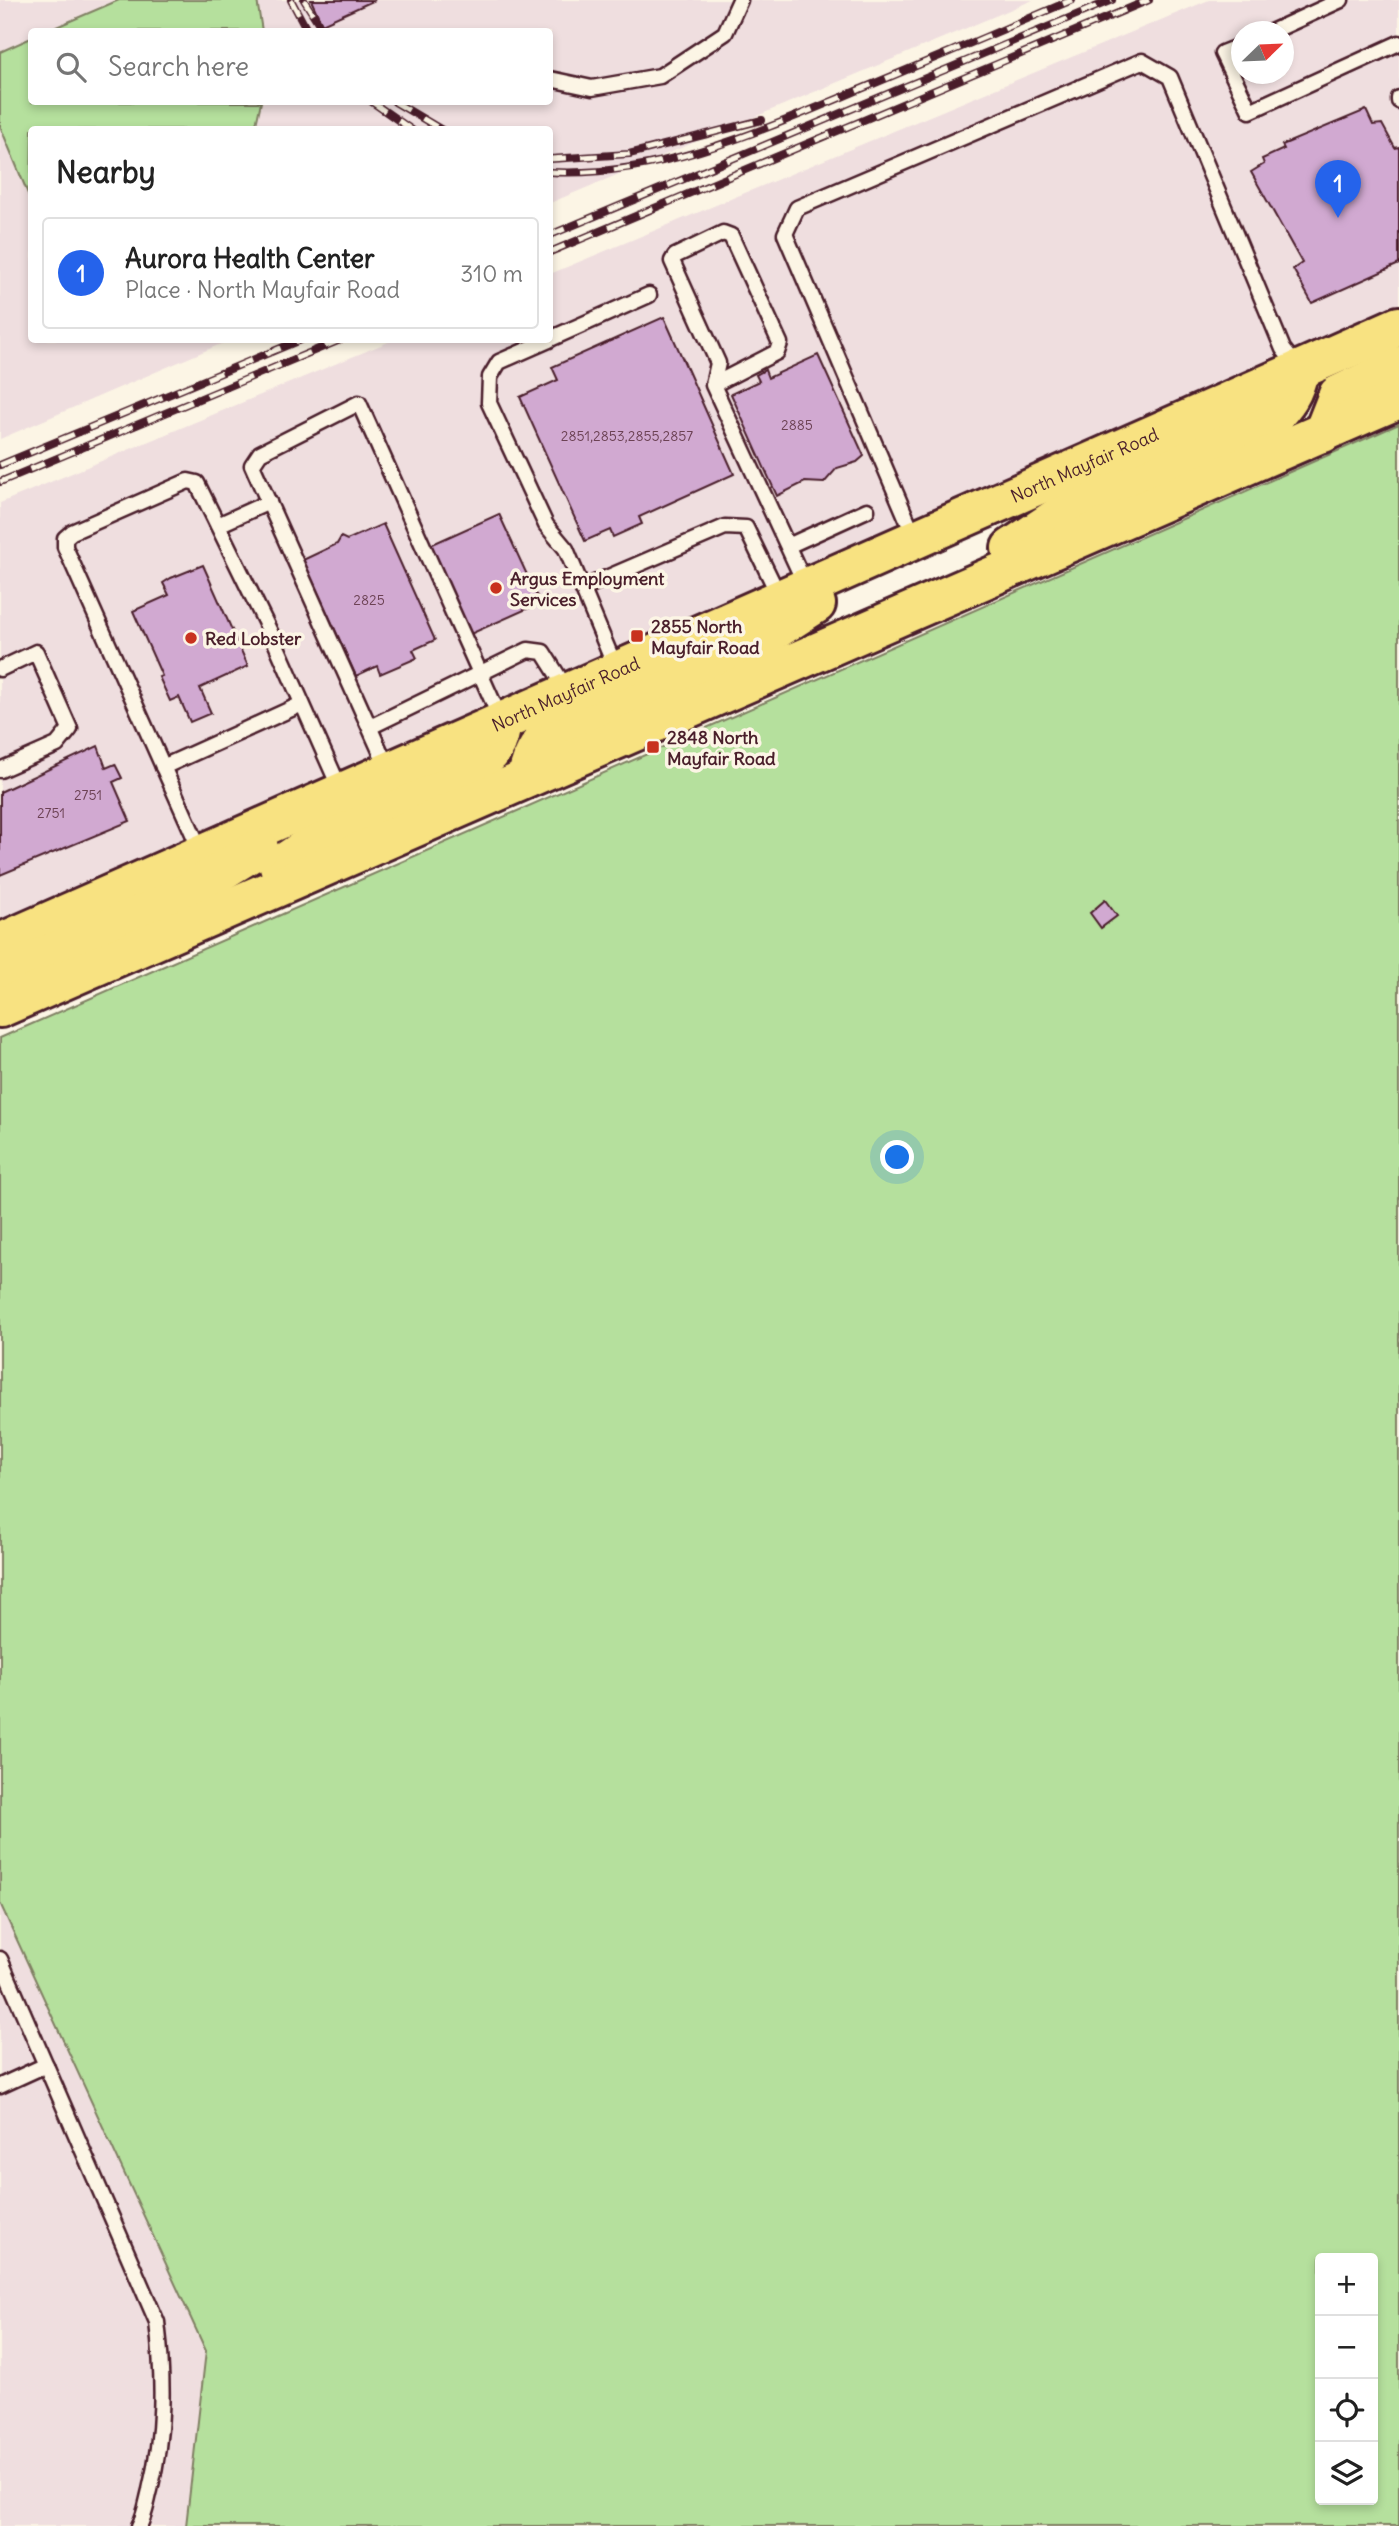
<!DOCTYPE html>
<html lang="en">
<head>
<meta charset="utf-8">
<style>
  body { margin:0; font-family:Delius,sans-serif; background:#f2f2f2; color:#222 }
  .controls { position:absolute; right:21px; bottom:21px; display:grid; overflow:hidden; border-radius:7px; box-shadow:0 4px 10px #0003 }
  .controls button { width:63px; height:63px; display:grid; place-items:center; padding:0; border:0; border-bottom:2px solid #e0e0e0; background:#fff; color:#222; font:35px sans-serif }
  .compass { position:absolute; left:1231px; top:21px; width:63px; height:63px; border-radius:50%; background:#fff; box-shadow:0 4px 10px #0003; rotate:67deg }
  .you { position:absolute; left:898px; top:1158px; width:24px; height:24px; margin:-18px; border:5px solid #fff; border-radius:50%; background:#1a73e8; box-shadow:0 0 0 10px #1a73e833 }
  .badge { display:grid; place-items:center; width:46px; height:46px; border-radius:50%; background:#2563eb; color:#fff; font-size:23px; font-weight:700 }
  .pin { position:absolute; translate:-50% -58px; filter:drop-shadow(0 2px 4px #0008) }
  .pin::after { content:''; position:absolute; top:37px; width:24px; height:21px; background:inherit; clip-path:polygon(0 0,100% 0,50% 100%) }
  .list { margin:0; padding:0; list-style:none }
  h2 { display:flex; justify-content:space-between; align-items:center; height:91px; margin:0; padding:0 28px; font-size:30px }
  h2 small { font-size:23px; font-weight:400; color:#767676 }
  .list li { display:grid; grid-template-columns:46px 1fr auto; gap:21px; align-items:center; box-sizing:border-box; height:112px; margin:0 14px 14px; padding:0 14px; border:2px solid #e0e0e0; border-radius:7px }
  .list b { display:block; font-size:26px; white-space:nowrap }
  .list p { margin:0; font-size:23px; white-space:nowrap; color:#767676 }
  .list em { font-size:23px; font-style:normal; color:#767676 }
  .icon { flex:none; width:38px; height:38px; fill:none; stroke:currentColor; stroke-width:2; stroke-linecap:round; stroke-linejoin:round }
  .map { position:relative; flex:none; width:1399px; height:2526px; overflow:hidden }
  .search { position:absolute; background:#fff; box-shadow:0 4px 10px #0003; left:28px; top:28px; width:525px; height:77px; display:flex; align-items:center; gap:18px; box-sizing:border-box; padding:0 24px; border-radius:7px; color:#767676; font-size:26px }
  .panel { position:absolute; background:#fff; box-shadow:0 4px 10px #0003; left:28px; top:126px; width:525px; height:217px; border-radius:7px }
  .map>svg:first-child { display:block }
  .built { fill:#efdedf; fill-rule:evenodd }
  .green { fill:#b5e09d; stroke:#808064; stroke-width:2; fill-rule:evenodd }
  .building { fill:#d1a9d1; stroke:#4a1f2b; stroke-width:2 }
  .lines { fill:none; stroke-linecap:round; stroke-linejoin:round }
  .service-casing { stroke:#4a1f2b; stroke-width:19 }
  .primary-casing { stroke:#4a1f2b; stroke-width:44 }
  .service { stroke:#fcf5e5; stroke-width:14 }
  .primary { stroke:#f8e281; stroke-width:38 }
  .rail-casing { stroke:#4a1f2b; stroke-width:8 }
  .rail { stroke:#fcf5e5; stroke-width:5; stroke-dasharray:16; stroke-linecap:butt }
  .poi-dot { fill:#c8321e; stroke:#fcf5e5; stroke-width:2.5 }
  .labels { text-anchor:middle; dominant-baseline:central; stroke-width:7; stroke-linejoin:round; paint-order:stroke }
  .number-label { font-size:14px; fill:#6c4254 }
  .street-label { font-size:18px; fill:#4a1f2b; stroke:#fcf5e5 }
  .poi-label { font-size:18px; font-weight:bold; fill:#4a1f2b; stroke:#fcf5e5; text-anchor:start }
</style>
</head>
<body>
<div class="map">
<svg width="1399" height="2526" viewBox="0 0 1399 2526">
  <rect width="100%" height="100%" fill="#fcf5e5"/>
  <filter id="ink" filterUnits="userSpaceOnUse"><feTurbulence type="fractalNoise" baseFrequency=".0143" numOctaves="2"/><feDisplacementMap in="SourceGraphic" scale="14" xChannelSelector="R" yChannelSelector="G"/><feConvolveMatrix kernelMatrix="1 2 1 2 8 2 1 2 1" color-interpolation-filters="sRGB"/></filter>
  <g filter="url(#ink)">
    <g class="built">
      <path d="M0,0H1033L550,203V130H32V340H230L0,439ZM32,32H550V102H32Z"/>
      <path d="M1209,0H1399V312L0,924V503L393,340H550V274ZM1242,32H1284V74H1242Z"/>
      <path d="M0,1897L206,2351L186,2526H0Z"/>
    </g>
    <g class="green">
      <path d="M119,0H257L262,31H47Z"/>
      <path d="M31,38L32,102H261L255,129L32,130L31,201L0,126V52Z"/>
      <path d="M1399,424V2526H186L206,2351L0,1903V1038ZM1320,2258H1373V2500H1320Z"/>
    </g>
    <g class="building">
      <path d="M311,0H375L322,24Z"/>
      <path d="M1366,110L1373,125L1382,124L1395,148L1399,147V264L1312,303L1293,269L1302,263L1251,172L1264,164L1262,159L1284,149L1282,145Z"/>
      <path d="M664,317L734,474L639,517L642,524L613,537L610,530L585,541L520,397L558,380L552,367Z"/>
      <path d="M818,355L864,456L857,462L837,468L824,483L805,482L777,496L731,394L759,381L756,375L765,370L768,378Z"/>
      <path d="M499,514L540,603L466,636L426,547Z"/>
      <path d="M383,524L435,640L413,650L417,658L380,674L377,666L356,676L303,560L337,544L341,537L347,540Z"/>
      <path d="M203,565L248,666L200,688L211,713L190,722L179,697L170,701L159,677L162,676L133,611L169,595L163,583L171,578Z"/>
      <path d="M98,746L106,768L115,764L122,778L113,782L130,821L0,875V792Z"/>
      <path d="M1105,900L1117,916L1101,928L1090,913Z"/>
    </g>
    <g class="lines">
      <defs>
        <g id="service">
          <path d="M1271,32L1341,0"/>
          <path d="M1242,45L1222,53L1250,111L1399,43"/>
          <path d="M550,79L592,88L660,76L725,33L740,0"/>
          <path d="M1399,98V101"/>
          <path d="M550,339L649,295"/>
          <path d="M549,340L499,362L490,377L489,403L546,525L566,549L616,669"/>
          <path d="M713,385L777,352L780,343L731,236L723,233L675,256L672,261L718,363L713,385L806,586"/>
          <path d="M218,525L269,502"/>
          <path d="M915,538L785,234L797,208L1142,61L1170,77L1283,349L1298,368"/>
          <path d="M788,546L867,510"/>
          <path d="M583,588L725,527L746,528L780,598"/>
          <path d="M0,669L36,652L70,729L57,745L0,770"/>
          <path d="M370,727L528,650L543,652L567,690"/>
          <path d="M163,767L302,704"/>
          <path d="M389,771L252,465L260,453L359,403L501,720"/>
          <path d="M202,854L65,547V538L72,532L188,481L197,483L275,642L341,791"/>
          <path d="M0,1959L157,2322C164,2380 164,2433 150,2490C147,2501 145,2516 139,2526"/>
          <path d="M0,2086L46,2065"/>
        </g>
        <g id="primary">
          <path d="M1323,433L1338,395L1399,366"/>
          <path d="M1011,548L1080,502L1270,420C1286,404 1295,392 1299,370"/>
          <path d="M527,777C532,753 539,742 559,729L747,648L816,604"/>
          <path d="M279,866L337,827L367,811L473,768C492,755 500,744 502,721"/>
          <path id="s1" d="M0,943L1399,326"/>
          <path d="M0,975L176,899L259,848"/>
          <path d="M0,1008L1399,399"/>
        </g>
      </defs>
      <use href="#service" class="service-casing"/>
      <use href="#primary" class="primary-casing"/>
      <use href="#service" class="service"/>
      <use href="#primary" class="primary"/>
      <defs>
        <g id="rail">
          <path d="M291,0L308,32"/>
          <path d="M304,0L324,32"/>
          <path d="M372,102L412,130"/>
          <path d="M395,102L442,130"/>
          <path d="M550,159L629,154L762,120"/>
          <path d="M550,172C658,178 763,130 861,89C931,60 1002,30 1072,0"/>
          <path d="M550,235L1112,0"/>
          <path d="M550,252L1149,0"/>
          <path d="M0,465L300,340"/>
          <path d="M0,482L340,340"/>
        </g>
      </defs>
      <use href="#rail" class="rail-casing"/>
      <use href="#rail" class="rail"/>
    </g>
  </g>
  <g class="poi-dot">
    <circle cx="496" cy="588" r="7"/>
    <rect x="630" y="629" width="14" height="14" rx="3.5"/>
    <circle cx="191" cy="638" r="7"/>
    <rect x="646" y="740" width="14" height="14" rx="3.5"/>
  </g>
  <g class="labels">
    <g class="number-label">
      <text x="797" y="425">2885</text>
      <text x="627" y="436">2851,2853,2855,2857</text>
      <text x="369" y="600">2825</text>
      <text x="88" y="795">2751</text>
      <text x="51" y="813">2751</text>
    </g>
    <g class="street-label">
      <text stroke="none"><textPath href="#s1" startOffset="1185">North Mayfair Road</textPath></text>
      <text stroke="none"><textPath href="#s1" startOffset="618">North Mayfair Road</textPath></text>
    </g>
    <g class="poi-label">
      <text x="510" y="578">Argus Employment<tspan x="510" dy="21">Services</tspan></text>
      <text x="651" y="626">2855 North<tspan x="651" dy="21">Mayfair Road</tspan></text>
      <text x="205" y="638">Red Lobster</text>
      <text x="667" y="737">2848 North<tspan x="667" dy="21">Mayfair Road</tspan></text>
    </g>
  </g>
</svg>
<div class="controls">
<button>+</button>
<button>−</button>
<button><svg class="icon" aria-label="locate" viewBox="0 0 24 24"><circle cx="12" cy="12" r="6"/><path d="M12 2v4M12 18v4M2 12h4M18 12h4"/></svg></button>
<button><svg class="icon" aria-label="layers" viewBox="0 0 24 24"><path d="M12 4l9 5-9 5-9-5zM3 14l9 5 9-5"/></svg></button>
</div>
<svg class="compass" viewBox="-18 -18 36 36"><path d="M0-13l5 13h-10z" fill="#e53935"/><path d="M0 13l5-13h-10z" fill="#767676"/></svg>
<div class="you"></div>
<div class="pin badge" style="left:1338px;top:218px">1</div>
<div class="search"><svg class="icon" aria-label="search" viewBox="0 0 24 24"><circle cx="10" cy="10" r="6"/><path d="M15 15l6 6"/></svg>Search here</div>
<section class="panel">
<h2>Nearby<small></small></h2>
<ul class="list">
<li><span class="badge">1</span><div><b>Aurora Health Center</b><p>Place · North Mayfair Road</p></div><em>310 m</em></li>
</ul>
</section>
</div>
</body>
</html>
